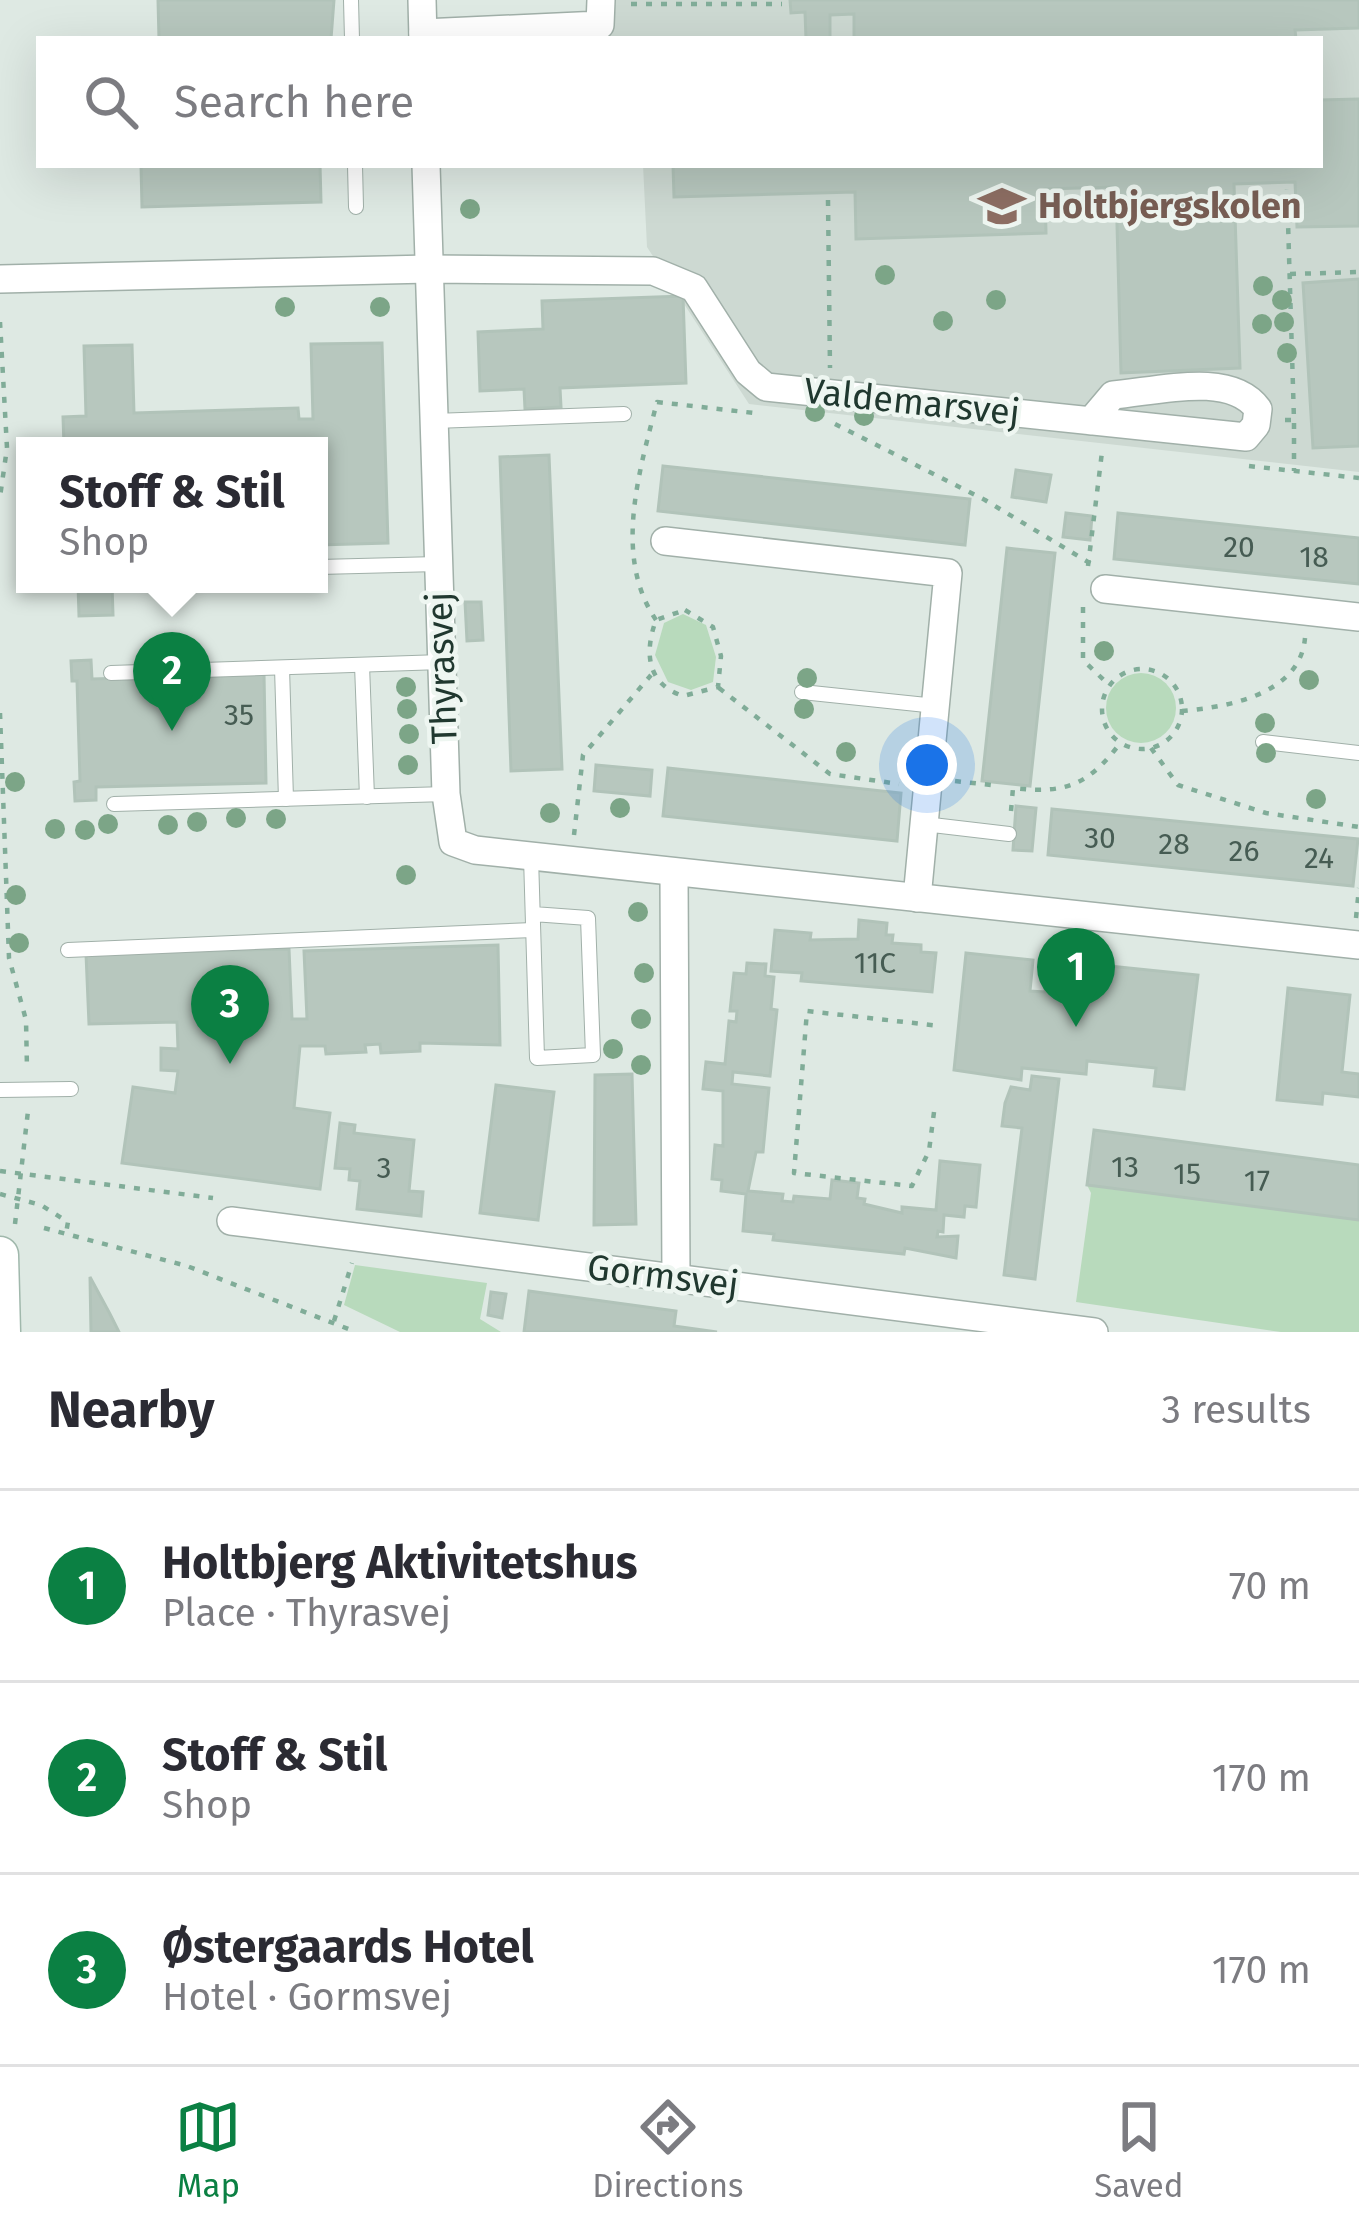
<!DOCTYPE html>
<html lang="en">
<head>
<meta charset="utf-8">
<style>
  body { margin:0; font-family:"Fira Sans",sans-serif; background:#f7f7f7; color:#2b2b33 }
  .you { position:absolute; left:927px; top:765px; width:42px; height:42px; margin:-30px; border:9px solid #fff; border-radius:50%; background:#1a73e8; box-shadow:0 0 0 18px #1a73e833 }
  .badge { display:grid; place-items:center; width:78px; height:78px; border-radius:50%; background:#0b8043; color:#fff; font-size:39px; font-weight:700 }
  .pin { position:absolute; translate:-50% -99px; filter:drop-shadow(0 3px 6px #0008) }
  .pin::after { content:''; position:absolute; top:63px; width:42px; height:36px; background:inherit; clip-path:polygon(0 0,100% 0,50% 100%) }
  .popup { position:absolute; left:16px; top:437px; width:312px; height:156px; box-sizing:border-box; display:grid; place-content:center; border-radius:0px; background:#fff; filter:drop-shadow(0 3px 9px #0005); font-size:39px; white-space:nowrap; color:#7c7c81 }
  .popup b { font-size:45px; color:#2b2b33 }
  .popup::after { content:''; position:absolute; left:50%; top:100%; margin-left:-24px; border:24px solid transparent; border-top-color:#fff }
  .list { margin:0; padding:0; list-style:none }
  h2 { display:flex; justify-content:space-between; align-items:center; height:156px; margin:0; padding:0 48px; font-size:51px }
  h2 small { font-size:39px; font-weight:400; color:#7c7c81 }
  .list li { display:grid; grid-template-columns:78px 1fr auto; gap:36px; align-items:center; box-sizing:border-box; height:192px; padding:0 48px; border-top:3px solid #e1e1e2 }
  .list b { display:block; font-size:45px; white-space:nowrap }
  .list p { margin:0; font-size:39px; white-space:nowrap; color:#7c7c81 }
  .list em { font-size:39px; font-style:normal; color:#7c7c81 }
  .icon { flex:none; width:66px; height:66px; fill:none; stroke:currentColor; stroke-width:2; stroke-linecap:round; stroke-linejoin:round }
  .map { position:relative; flex:none; width:1359px; height:1332px; overflow:hidden }
  .search { position:absolute; background:#fff; box-shadow:0 12px 48px #0002; left:36px; right:36px; top:36px; height:132px; display:flex; align-items:center; gap:30px; box-sizing:border-box; padding:0 42px; border-radius:0px; color:#7c7c81; font-size:45px }
  .sheet { height:732px; background:#fff }
  nav { display:flex; justify-content:space-around; align-items:center; box-sizing:border-box; height:168px; border-top:3px solid #e1e1e2; background:#fff; font-size:33px; color:#7c7c81 }
  nav a { display:grid; justify-items:center; gap:6px }
  nav .on { color:#0b8043 }
  .map>svg:first-child { display:block }
  .built { fill:#cdd9d2 }
  .green { fill:#b8dabc }
  .building { fill:#b7c7be; stroke:#b1c3b9; stroke-width:3 }
  .lines { fill:none; stroke-linecap:round; stroke-linejoin:round }
  .service-casing { stroke:#a1b0a9; stroke-width:16 }
  .minor-casing { stroke:#a1b0a9; stroke-width:30 }
  .secondary-casing { stroke:#a0b8ac; stroke-width:39 }
  .path { stroke:#80ac98; stroke-width:4.5; stroke-dasharray:6 9; stroke-linecap:butt }
  .service { stroke:#fff; stroke-width:14 }
  .minor { stroke:#fff; stroke-width:27 }
  .secondary { stroke:#fff; stroke-width:36 }
  .tree { fill:#7ca587 }
  .labels { text-anchor:middle; dominant-baseline:central; stroke-width:9; stroke-linejoin:round; paint-order:stroke }
  .number-label { font-size:30px; fill:#465c53 }
  .education-label { font-size:36px; font-weight:bold; fill:#785e54; stroke:#eef6f1; text-anchor:start }
  .street-label { font-size:36px; fill:#20382f; stroke:#eef6f1 }
</style>
</head>
<body>
<div class="map">
<svg width="1359" height="1332" viewBox="0 0 1359 1332">
  <rect width="100%" height="100%" fill="#dee9e3"/>
  <path class="built" d="M599,0H1359V472L749,404L647,247L643,165H1320V39H600Z"/>
  <g class="green">
    <path d="M683,614L706,625L716,657L713,682L691,690L668,682L655,655L664,623Z"/>
    <circle cx="1141" cy="708" r="35"/>
    <path d="M1087,1185L1359,1220V1332H1281L1076,1302L1091,1193Z"/>
    <path d="M355,1265L487,1283L480,1319L501,1332H400L344,1305Z"/>
  </g>
  <g class="building">
    <path d="M158,0H334L331,39H159Z"/>
    <path d="M790,0H1359V28L1295,30L1296,39H854V14L830,15V39H806L805,12L791,13Z"/>
    <path d="M1359,99V226L1297,227L1295,182L1234,184L1240,368L1121,373L1116,187L1045,189L1046,233L856,239L855,192L674,197L673,165H1320V100Z"/>
    <path d="M141,165H320L321,202L142,207Z"/>
    <path d="M1359,279V446L1313,448L1303,283Z"/>
    <path d="M683,296L686,383L560,388L561,407L525,409L524,389L480,391L478,332L543,329L542,301Z"/>
    <path d="M382,343L388,543L319,545V446H64L63,417L86,416L84,346L132,345L134,413L298,408L299,419H313L311,344Z"/>
    <path d="M549,455L562,769L511,771L500,457Z"/>
    <path d="M663,466L970,499L965,545L658,511Z"/>
    <path d="M1016,470L1051,475L1046,502L1012,497Z"/>
    <path d="M1066,513L1092,516L1090,540L1063,537Z"/>
    <path d="M1118,513L1359,538V584L1114,559Z"/>
    <path d="M1007,548L1055,553L1030,786L982,781Z"/>
    <path d="M78,584H112L113,615L79,616Z"/>
    <path d="M465,602H481L483,640L467,641Z"/>
    <path d="M91,660L92,679L264,674L266,783L96,787V800L75,801L74,782L80,781L77,681H72L71,661Z"/>
    <path d="M596,765L652,770L650,796L594,791Z"/>
    <path d="M668,768L901,793L897,841L663,816Z"/>
    <path d="M1016,806L1036,808L1032,851L1013,850Z"/>
    <path d="M1052,809L1358,839L1353,886L1048,855Z"/>
    <path d="M859,920L887,923L886,935H893L892,943L921,945V952L936,953L932,992L801,981L802,973L771,971L775,930L811,933L810,940L858,939Z"/>
    <path d="M498,945L500,1045L420,1043V1051L381,1053L380,1044L365,1045L366,1052L326,1054L325,1046H300L294,1108L330,1113L320,1189L122,1163L133,1087L175,1093L178,1071L161,1070V1048L178,1049L177,1022L89,1024L86,954L289,949L292,1019H307L304,951Z"/>
    <path d="M966,953L1033,960L1030,991L1045,992L1047,975L1088,979L1089,964L1198,975L1184,1089L1154,1086L1156,1068L1087,1061L1086,1074L1022,1068L1021,1080L954,1070Z"/>
    <path d="M747,963L766,964L765,976L774,977L771,1009L777,1010L770,1076L733,1072L732,1084L769,1088L763,1152H756L748,1191L783,1194L782,1201L793,1202L794,1196L830,1199L832,1180L859,1183L857,1198L865,1199L864,1204L902,1213V1207L936,1210L940,1161L980,1165L976,1207L965,1206L964,1217L944,1215L943,1232L938,1231L937,1237L958,1236L956,1258L905,1248L904,1254L773,1240L774,1234L743,1231L746,1194L721,1191L722,1180L712,1179L715,1145L723,1146V1091L703,1089L706,1062L725,1064L729,1021L736,1022L737,1011H730L734,973L746,974Z"/>
    <path d="M1288,988L1350,995L1342,1072L1359,1074V1097L1323,1093L1322,1104L1277,1100Z"/>
    <path d="M632,1074L636,1224L594,1225L595,1075Z"/>
    <path d="M1032,1076L1059,1079L1035,1279L1004,1275L1022,1128L1002,1126L1005,1103L1011,1087L1030,1090Z"/>
    <path d="M496,1085L554,1092L538,1220L480,1213Z"/>
    <path d="M340,1123L355,1125L354,1133L414,1140L409,1191L423,1192L421,1216L357,1209L360,1181L349,1180L350,1169L335,1168Z"/>
    <path d="M1094,1130L1359,1165V1220L1087,1185Z"/>
    <path d="M90,1277L110,1314L119,1332H91Z"/>
    <path d="M529,1291L676,1311L674,1326L717,1332H524Z"/>
    <path d="M491,1292L506,1294L502,1318L488,1315Z"/>
  </g>
  <g class="lines">
    <defs>
      <g id="service">
        <path d="M351,0L352,39"/>
        <path d="M355,165L356,207"/>
        <path d="M434,421L624,414"/>
        <path d="M319,567L438,564"/>
        <path d="M362,665L367,797"/>
        <path d="M282,668L286,799"/>
        <path d="M111,673L442,662"/>
        <path d="M802,692L936,706"/>
        <path d="M1263,742L1359,753"/>
        <path d="M114,804L446,794"/>
        <path d="M924,824L1009,834"/>
        <path d="M531,857L537,1058L593,1055L588,918L533,914"/>
        <path d="M68,950L533,930"/>
        <path d="M0,1090L71,1089"/>
      </g>
      <g id="minor">
        <path d="M422,0L423,39"/>
        <path d="M423,33L600,25L601,0"/>
        <path d="M426,165L446,794L453,842L475,850L1359,945"/>
        <path d="M0,279L429,269L653,271L694,288L748,372L766,387L1246,437L1256,425L1258,409C1230,370 1154,392 1113,395L1091,421"/>
        <path d="M665,541L948,573L917,898"/>
        <path d="M1105,589L1359,617"/>
        <path d="M674,875L676,1277"/>
        <path d="M231,1221L1094,1332"/>
      </g>
      <path id="secondary" d="M0,1255L2,1332"/>
    </defs>
    <use href="#service" class="service-casing"/>
    <use href="#minor" class="minor-casing"/>
    <use href="#secondary" class="secondary-casing"/>
    <g class="path">
      <path d="M631,4H782"/>
      <path d="M828,200L830,368"/>
      <path d="M1290,274L1359,272"/>
      <path d="M0,322L7,448L0,497"/>
      <path d="M1285,420H1294L1287,189"/>
      <path d="M1294,423V471"/>
      <path d="M835,424L985,500L1093,565"/>
      <path d="M1249,466L1359,478"/>
      <path d="M1088,566L1102,452"/>
      <path d="M1083,607V660L1109,685"/>
      <path d="M685,610L713,627L721,656L718,687L683,696C647,684 644,653 656,620Z"/>
      <path d="M656,620C613,557 639,472 657,402L754,413"/>
      <circle cx="1142" cy="709" r="40"/>
      <path d="M719,688L830,774L899,784"/>
      <path d="M1182,711C1227,707 1300,695 1305,638"/>
      <path d="M0,713L9,958L26,1020L27,1069"/>
      <path d="M1151,748L1178,785L1266,813L1359,827"/>
      <path d="M955,781L991,785"/>
      <path d="M1011,811L1013,788C1065,794 1088,786 1121,742"/>
      <path d="M574,835L583,755L651,675"/>
      <path d="M1356,918L1359,888"/>
      <path d="M934,1112L929,1151L912,1186L794,1173L807,1011L940,1026"/>
      <path d="M0,1171L213,1198"/>
      <path d="M0,1194L41,1205L68,1222L66,1233"/>
      <path d="M15,1224L28,1111"/>
      <path d="M44,1228L187,1266L356,1332"/>
      <path d="M334,1321L352,1263"/>
    </g>
    <use href="#service" class="service"/>
    <use href="#minor" class="minor"/>
    <use href="#secondary" class="secondary"/>
  </g>
  <g class="tree">
    <circle cx="470" cy="209" r="10"/>
    <circle cx="885" cy="275" r="10"/>
    <circle cx="1263" cy="286" r="10"/>
    <circle cx="996" cy="300" r="10"/>
    <circle cx="1282" cy="300" r="10"/>
    <circle cx="285" cy="307" r="10"/>
    <circle cx="380" cy="307" r="10"/>
    <circle cx="943" cy="321" r="10"/>
    <circle cx="1284" cy="322" r="10"/>
    <circle cx="1262" cy="324" r="10"/>
    <circle cx="1287" cy="353" r="10"/>
    <circle cx="815" cy="412" r="10"/>
    <circle cx="864" cy="416" r="10"/>
    <circle cx="1104" cy="651" r="10"/>
    <circle cx="807" cy="678" r="10"/>
    <circle cx="1309" cy="680" r="10"/>
    <circle cx="406" cy="687" r="10"/>
    <circle cx="407" cy="709" r="10"/>
    <circle cx="804" cy="709" r="10"/>
    <circle cx="1265" cy="723" r="10"/>
    <circle cx="409" cy="734" r="10"/>
    <circle cx="846" cy="752" r="10"/>
    <circle cx="1266" cy="753" r="10"/>
    <circle cx="408" cy="765" r="10"/>
    <circle cx="15" cy="782" r="10"/>
    <circle cx="1316" cy="799" r="10"/>
    <circle cx="620" cy="808" r="10"/>
    <circle cx="550" cy="813" r="10"/>
    <circle cx="236" cy="818" r="10"/>
    <circle cx="276" cy="819" r="10"/>
    <circle cx="197" cy="822" r="10"/>
    <circle cx="108" cy="824" r="10"/>
    <circle cx="168" cy="825" r="10"/>
    <circle cx="55" cy="829" r="10"/>
    <circle cx="85" cy="830" r="10"/>
    <circle cx="406" cy="875" r="10"/>
    <circle cx="16" cy="895" r="10"/>
    <circle cx="638" cy="912" r="10"/>
    <circle cx="19" cy="943" r="10"/>
    <circle cx="644" cy="973" r="10"/>
    <circle cx="641" cy="1019" r="10"/>
    <circle cx="613" cy="1049" r="10"/>
    <circle cx="641" cy="1065" r="10"/>
  </g>
  <defs>
    <symbol id="school-bare" viewBox="-9 -9 18 18"><path d="M0-5L7-2L0 1L-7-2ZM-4 1L0 2.5L4 1V4Q0 6-4 4Z" fill="#8d6e63" stroke="#eef6f1" stroke-width="2.5" paint-order="stroke"/></symbol>
  </defs>
  <g fill-rule="evenodd">
    <use href="#school-bare" x="969" y="173" width="66" height="66"/>
  </g>
  <g class="labels">
    <g class="number-label">
      <text x="1239" y="547">20</text>
      <text x="1314" y="557">18</text>
      <text x="239" y="715">35</text>
      <text x="1100" y="838">30</text>
      <text x="1174" y="844">28</text>
      <text x="1244" y="851">26</text>
      <text x="1319" y="858">24</text>
      <text x="875" y="963">11C</text>
      <text x="1125" y="1167">13</text>
      <text x="384" y="1168">3</text>
      <text x="1187" y="1174">15</text>
      <text x="1257" y="1181">17</text>
    </g>
    <g class="education-label">
      <text x="1038" y="206">Holtbjergskolen</text>
    </g>
    <g class="street-label">
      <text transform="translate(912 402) rotate(6)">Valdemarsvej</text>
      <text transform="translate(442 668) rotate(-92)">Thyrasvej</text>
      <text transform="translate(663 1276) rotate(7)">Gormsvej</text>
    </g>
  </g>
</svg>
<div class="you"></div>
<div class="pin badge" style="left:1076px;top:1027px">1</div>
<div class="pin badge" style="left:172px;top:731px">2</div>
<div class="popup"><b>Stoff &amp; Stil</b>Shop</div>
<div class="pin badge" style="left:230px;top:1064px">3</div>
<div class="search"><svg class="icon" aria-label="search" viewBox="0 0 24 24"><circle cx="10" cy="10" r="6"/><path d="M15 15l6 6"/></svg>Search here</div>
</div>
<section class="sheet">
<h2>Nearby<small>3 results</small></h2>
<ul class="list">
<li><span class="badge">1</span><div><b>Holtbjerg Aktivitetshus</b><p>Place · Thyrasvej</p></div><em>70 m</em></li>
<li><span class="badge">2</span><div><b>Stoff &amp; Stil</b><p>Shop</p></div><em>170 m</em></li>
<li><span class="badge">3</span><div><b>Østergaards Hotel</b><p>Hotel · Gormsvej</p></div><em>170 m</em></li>
</ul>
</section>
<nav>
<a class="on"><svg class="icon" aria-label="map" viewBox="0 0 24 24"><path d="M3 6l6-2 6 2 6-2v14l-6 2-6-2-6 2zM9 4v14M15 6v14"/></svg>Map</a>
<a><svg class="icon" aria-label="directions" viewBox="0 0 24 24"><path d="M12 3l9 9-9 9-9-9zM9 14v-3h6M13 9l2 2-2 2"/></svg>Directions</a>
<a><svg class="icon" aria-label="saved" viewBox="0 0 24 24"><path d="M7 4h10v16l-5-4-5 4z"/></svg>Saved</a>
</nav>
</body>
</html>
